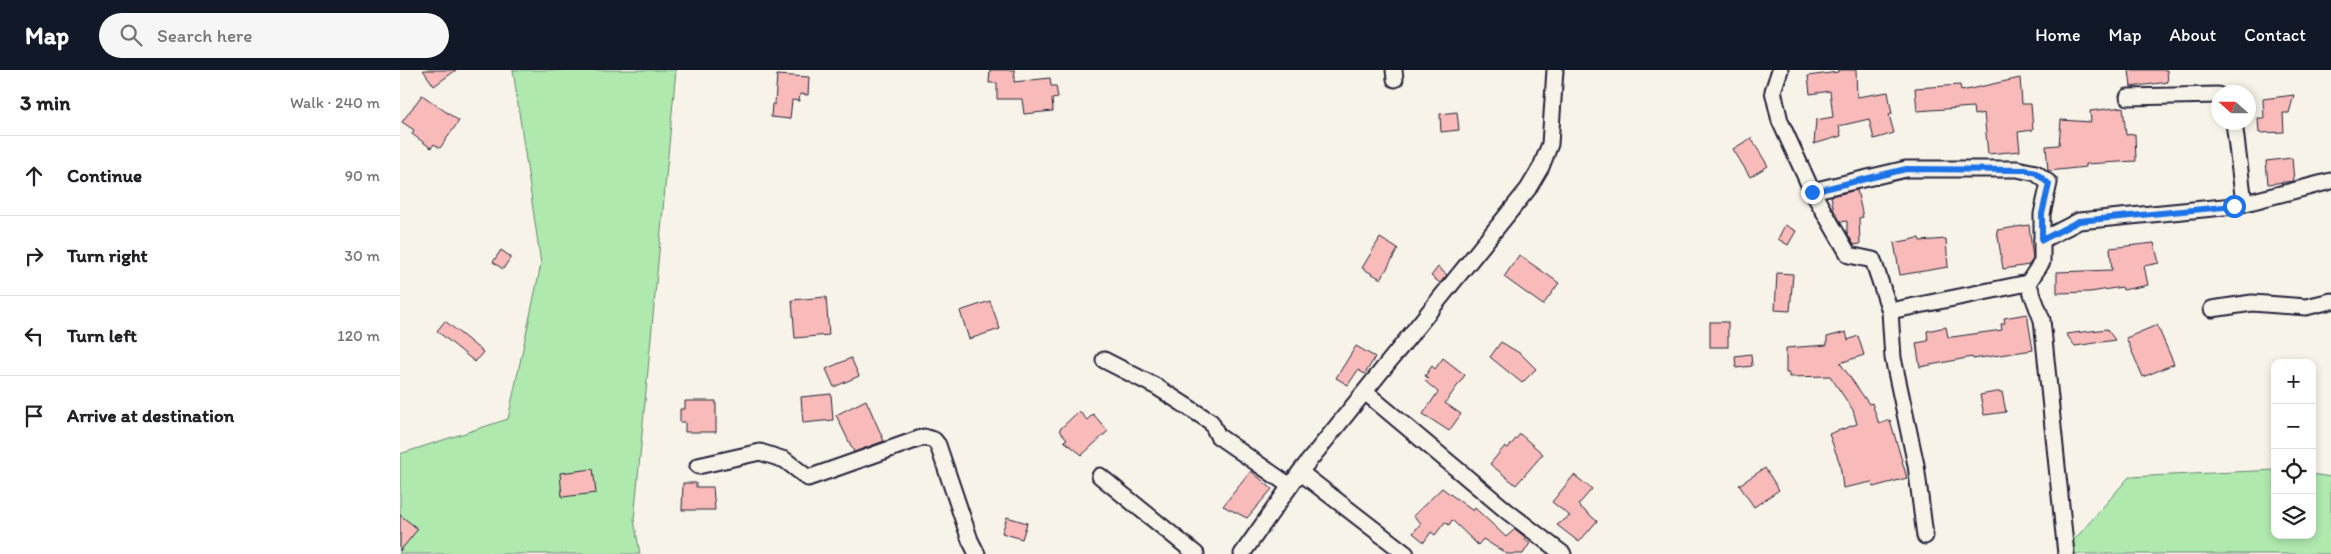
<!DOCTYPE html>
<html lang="en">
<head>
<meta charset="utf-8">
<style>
  body { margin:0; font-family:Itim,sans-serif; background:#f6f6f6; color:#202124 }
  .controls { position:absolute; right:15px; bottom:15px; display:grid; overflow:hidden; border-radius:10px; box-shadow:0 2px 8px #0003 }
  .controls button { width:45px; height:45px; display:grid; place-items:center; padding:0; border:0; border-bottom:1px solid #e0e0e0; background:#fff; color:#202124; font:25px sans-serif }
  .compass { position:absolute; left:1811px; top:15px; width:45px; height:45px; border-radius:50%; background:#fff; box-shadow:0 2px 8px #0003; rotate:291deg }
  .stop { position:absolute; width:15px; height:15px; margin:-11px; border:4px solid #1a73e8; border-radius:50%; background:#fff }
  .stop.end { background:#1a73e8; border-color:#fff; box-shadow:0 1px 5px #0008 }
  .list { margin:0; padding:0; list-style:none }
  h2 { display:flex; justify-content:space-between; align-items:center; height:65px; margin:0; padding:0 20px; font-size:21px }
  h2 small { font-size:16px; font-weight:400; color:#757577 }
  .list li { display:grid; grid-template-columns:32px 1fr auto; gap:15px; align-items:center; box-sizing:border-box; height:80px; padding:0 20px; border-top:1px solid #e0e0e0 }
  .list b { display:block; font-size:19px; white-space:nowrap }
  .list em { font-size:16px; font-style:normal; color:#757577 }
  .icon { flex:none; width:28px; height:28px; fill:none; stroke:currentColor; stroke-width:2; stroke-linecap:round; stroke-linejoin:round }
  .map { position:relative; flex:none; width:1931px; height:484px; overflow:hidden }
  header { display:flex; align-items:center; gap:30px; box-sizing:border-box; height:70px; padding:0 25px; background:#111827; color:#fff }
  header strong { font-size:24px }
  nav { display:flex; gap:28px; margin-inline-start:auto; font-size:18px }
  .search { width:350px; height:45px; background:#f6f6f6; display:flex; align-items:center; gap:12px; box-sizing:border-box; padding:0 18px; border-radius:28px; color:#757577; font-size:19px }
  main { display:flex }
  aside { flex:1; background:#fff }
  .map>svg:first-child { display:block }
  .green { fill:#afe9ae; stroke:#688674 }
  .building { fill:#f8bbb9; stroke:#22223b }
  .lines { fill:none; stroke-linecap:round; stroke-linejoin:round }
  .minor-casing { stroke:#22223b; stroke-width:19 }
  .minor { stroke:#f7f3e8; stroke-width:15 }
  .route { stroke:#1a73e8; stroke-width:6 }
</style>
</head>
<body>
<header>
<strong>Map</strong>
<div class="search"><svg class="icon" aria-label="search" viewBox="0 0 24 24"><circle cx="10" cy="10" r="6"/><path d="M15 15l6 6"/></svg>Search here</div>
<nav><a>Home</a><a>Map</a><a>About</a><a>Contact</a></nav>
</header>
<main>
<aside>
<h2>3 min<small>Walk · 240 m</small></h2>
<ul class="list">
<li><svg class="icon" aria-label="ahead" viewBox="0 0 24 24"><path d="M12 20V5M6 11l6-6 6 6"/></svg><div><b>Continue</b></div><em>90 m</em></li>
<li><svg class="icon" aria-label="right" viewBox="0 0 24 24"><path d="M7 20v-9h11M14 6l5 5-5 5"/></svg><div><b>Turn right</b></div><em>30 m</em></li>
<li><svg class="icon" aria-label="left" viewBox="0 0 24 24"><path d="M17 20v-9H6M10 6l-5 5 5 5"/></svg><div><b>Turn left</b></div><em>120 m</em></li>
<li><svg class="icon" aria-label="arrive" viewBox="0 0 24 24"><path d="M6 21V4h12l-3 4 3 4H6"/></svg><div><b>Arrive at destination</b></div></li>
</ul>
</aside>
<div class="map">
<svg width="1931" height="484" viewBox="0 0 1931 484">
  <rect width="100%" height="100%" fill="#f7f3e8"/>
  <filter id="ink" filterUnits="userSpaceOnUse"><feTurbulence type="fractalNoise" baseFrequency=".02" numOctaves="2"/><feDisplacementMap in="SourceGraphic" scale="10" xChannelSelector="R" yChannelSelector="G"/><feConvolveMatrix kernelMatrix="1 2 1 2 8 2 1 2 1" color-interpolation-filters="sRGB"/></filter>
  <g filter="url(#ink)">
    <g class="green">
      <path d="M113,0H276L234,450L240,484H0V384L108,349L141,194Z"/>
      <path d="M1875,400V465H1912V404L1931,407V484H1662L1729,407Z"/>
    </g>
    <g class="building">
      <path d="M23,0H56L34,16Z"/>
      <path d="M590,0H615L614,12L650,8L651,16H656L658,28L652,29L653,41L624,44L622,29H597V13H589Z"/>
      <path d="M1438,0H1456L1457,27L1488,22L1492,44L1489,45L1494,63L1474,69L1469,49L1439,56L1441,66L1414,74L1416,50L1433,47L1430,21L1410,24L1408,6L1438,2Z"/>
      <path d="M1729,0H1767L1768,12L1731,17Z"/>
      <path d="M377,5L409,7L408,25L400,24L399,31L392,30L390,49L371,47L372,34H375Z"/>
      <path d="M1620,8L1622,34H1631L1633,60L1618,62L1620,81L1588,84L1584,43L1574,45L1573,37L1517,41L1515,18L1560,15L1561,21Z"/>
      <path d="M22,25L59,51L40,78L34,74L31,78L12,64L14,60L2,52Z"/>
      <path d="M1894,25L1889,43H1883L1884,62L1859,63L1858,48H1864L1863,29Z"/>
      <path d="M1723,37L1726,65L1735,64L1736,91L1686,94V97L1648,101L1646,76L1659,75L1661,50L1691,52L1690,41Z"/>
      <path d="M1057,42L1059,60L1041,62L1040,44Z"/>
      <path d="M1351,68L1368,96L1350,107L1333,79Z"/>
      <path d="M1892,88L1894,111L1868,114L1866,91Z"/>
      <path d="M1457,120L1463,147L1459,148L1460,174L1454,175L1447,163V151L1441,152L1434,141L1431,126Z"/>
      <path d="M1385,155L1396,161L1388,175L1378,169Z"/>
      <path d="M1629,155L1633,189L1629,195L1603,199L1597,160Z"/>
      <path d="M980,168L998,179L981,209L962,198Z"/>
      <path d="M1519,168L1520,171L1546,169L1548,197L1500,205L1494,173Z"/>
      <path d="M1754,173L1759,193L1744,196L1748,215L1723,220L1722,217L1690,222L1657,223V202L1712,200L1710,178Z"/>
      <path d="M101,180L111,187L103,199L93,192Z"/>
      <path d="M1119,185L1159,213L1143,235L1104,207Z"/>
      <path d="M1038,197L1047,205L1040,213L1031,206Z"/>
      <path d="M1377,203L1393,204L1390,241L1375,240Z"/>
      <path d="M426,227L429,265L395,268L392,230Z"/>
      <path d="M590,231L600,259L569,269L560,241Z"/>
      <path d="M1627,244L1633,280L1573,289L1572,287L1520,297L1516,273L1528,271L1527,261L1546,257L1548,267H1552L1602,260L1601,254L1605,253L1604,248Z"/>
      <path d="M45,251L83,282L75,292L37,261Z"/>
      <rect x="1310" y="252" width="18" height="25"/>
      <path d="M1757,255L1774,294L1743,307L1726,268Z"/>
      <path d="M1707,259L1715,270L1675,276L1666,264Z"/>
      <path d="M1446,262L1448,270L1458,266L1464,285L1440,293L1469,334L1472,333L1479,354L1490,350L1507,408L1473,417L1472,412L1443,418L1440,394L1429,364L1457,354L1453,340L1430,306L1389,307V303H1386V278L1427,275V267Z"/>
      <path d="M1101,272L1121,284L1136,299L1122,313L1090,287Z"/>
      <path d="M956,276L975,287L965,304L958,300L948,315L936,308Z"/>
      <path d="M1351,284L1352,296L1336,298L1335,286Z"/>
      <path d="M451,288L459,306L434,317L426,299Z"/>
      <path d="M1043,288L1065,305L1045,333L1061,344L1049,361L1023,344L1038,322L1025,311L1028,308L1025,306L1032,296L1035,299Z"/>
      <path d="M1596,322H1602L1606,342L1584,345L1580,325Z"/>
      <path d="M431,324L433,350L403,353L401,327Z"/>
      <path d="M466,330L484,371L454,382L436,345Z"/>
      <path d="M285,331H316V362H285V352H280V339H285Z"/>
      <path d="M679,341L687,350L693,344L708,361L682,385L664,371L667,369L659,360Z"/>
      <path d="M1120,364L1143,384L1116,415L1090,394L1105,376L1108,378Z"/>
      <path d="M1365,398L1379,420L1354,437L1339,415Z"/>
      <path d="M193,399L196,423L162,427L160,403Z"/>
      <path d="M851,401L872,419L847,448L823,436Z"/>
      <path d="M1174,405L1192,419L1178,435L1197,451L1179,472L1157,455L1170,446L1152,432Z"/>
      <path d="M283,413H296V417H313L315,440H282Z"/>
      <path d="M1042,418L1073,441L1075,438L1106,467L1115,459L1126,468L1125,470L1130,473L1123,484H1107L1083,469L1078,475L1052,450L1049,455L1045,452L1035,465L1031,462L1024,472L1013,463L1021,453L1013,446Z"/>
      <path d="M0,445L18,459L0,481Z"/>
      <path d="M607,447L627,453L622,469L602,463Z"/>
    </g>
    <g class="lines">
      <defs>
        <g id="minor">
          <path d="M994,0L995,9"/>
          <path d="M1380,0L1373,21L1380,51L1412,121L1449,185L1473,190L1490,241L1493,288L1516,395L1525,466"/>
          <path d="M1728,27L1818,25"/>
          <path d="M1834,52L1844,133"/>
          <path d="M1412,121L1506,99H1617L1636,103L1649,113L1642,144V192L1628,213L1490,241"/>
          <path d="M1642,170L1679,151L1834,136L1931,111"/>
          <path d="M1628,213L1642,250L1666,484"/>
          <path d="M1812,239L1852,233L1906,237L1931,231"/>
          <path d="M704,290L757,317L811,352L818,366L890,416"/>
          <path d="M965,322L1108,442L1163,484"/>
          <path d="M298,396L360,382L385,390L408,408L524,367L534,370L538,375L570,470L577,484"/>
          <path d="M900,402L1006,484"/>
          <path d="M700,406L796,484"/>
          <path d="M842,484L900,402L1128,119L1141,97L1150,74L1155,0"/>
        </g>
      </defs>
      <use href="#minor" class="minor-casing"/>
      <use href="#minor" class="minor"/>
    </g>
  </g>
  <g class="lines" filter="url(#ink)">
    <path class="route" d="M1412,122L1506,99L1626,100L1636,103L1649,114L1642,144V170L1679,151L1834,136"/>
  </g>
</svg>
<div class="controls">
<button>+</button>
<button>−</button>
<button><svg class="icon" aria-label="locate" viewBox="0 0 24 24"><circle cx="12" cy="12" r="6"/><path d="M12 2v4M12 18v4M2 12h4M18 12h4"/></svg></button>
<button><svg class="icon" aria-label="layers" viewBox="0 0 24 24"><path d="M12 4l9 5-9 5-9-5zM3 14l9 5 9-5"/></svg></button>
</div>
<svg class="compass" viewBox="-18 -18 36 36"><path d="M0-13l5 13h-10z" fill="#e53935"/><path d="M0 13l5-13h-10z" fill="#757577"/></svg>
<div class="stop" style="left:1834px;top:136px"></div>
<div class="stop end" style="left:1412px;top:122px"></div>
</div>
</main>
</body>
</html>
